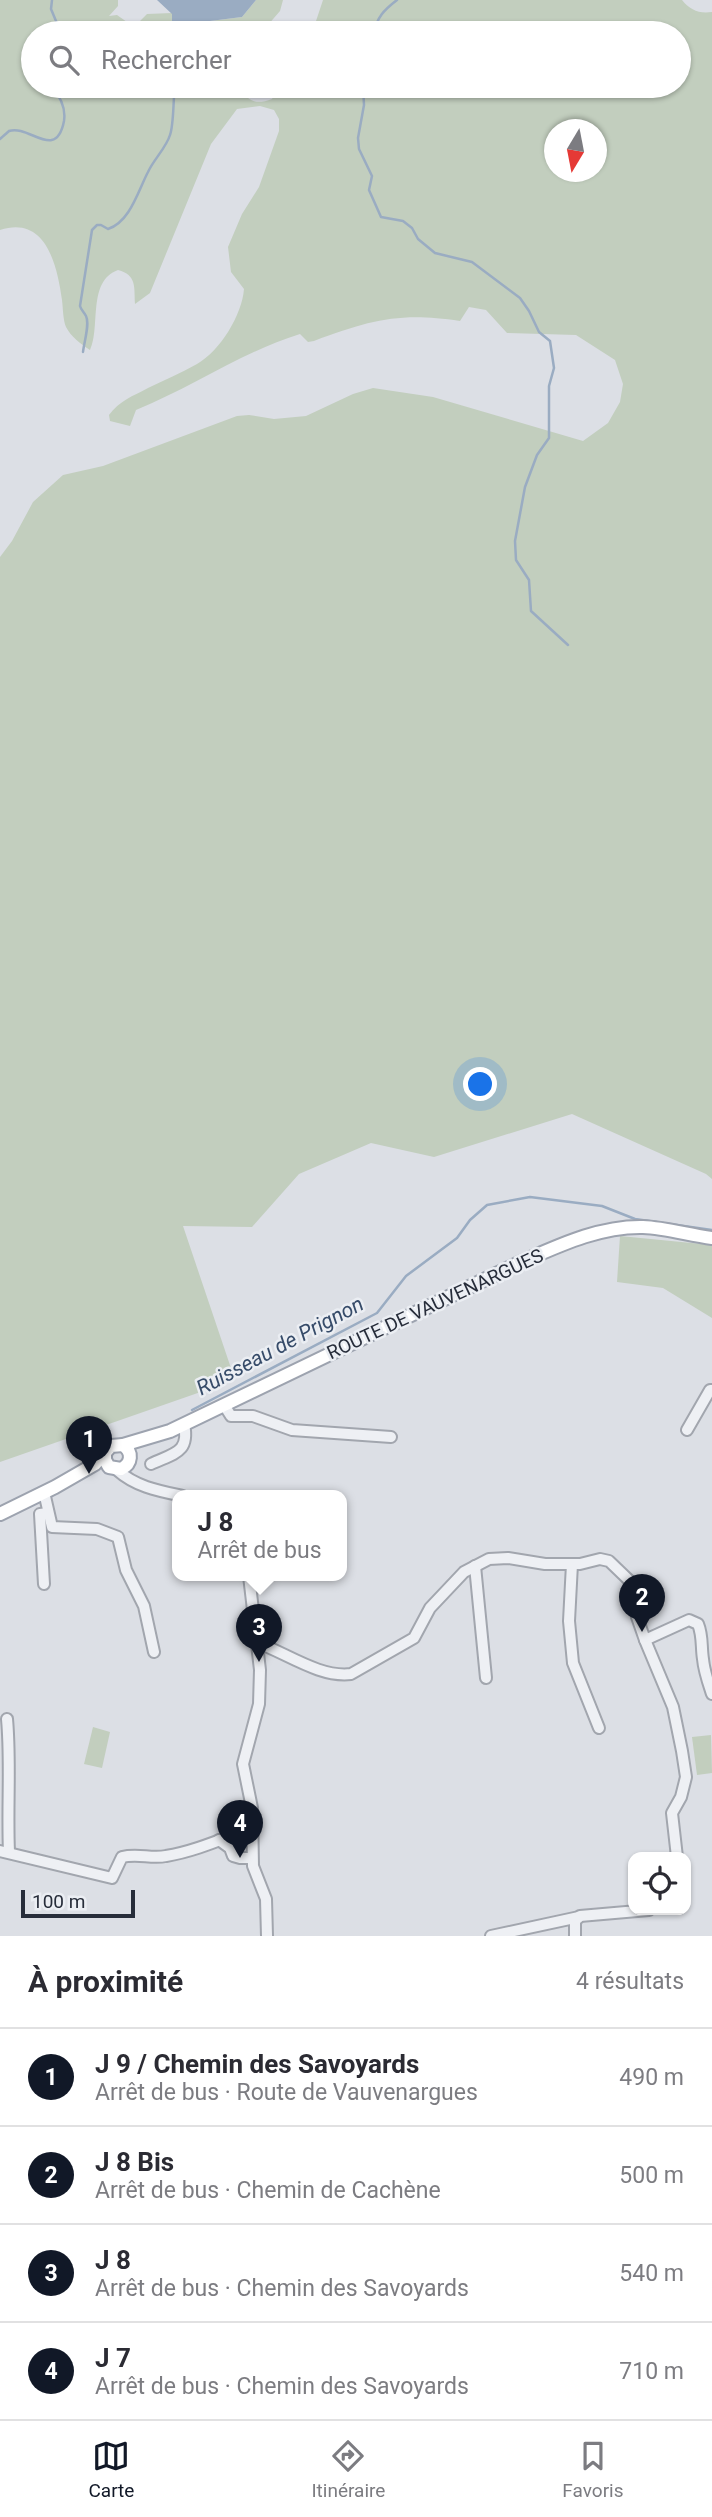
<!DOCTYPE html>
<html lang="fr">
<head>
<meta charset="utf-8">
<style>
  body { margin:0; font-family:Roboto,sans-serif; background:#f7f7f7; color:#2b2b33 }
  .controls { position:absolute; right:21px; bottom:21px; display:grid; overflow:hidden; border-radius:14px; box-shadow:0 2px 5px #0004 }
  .controls button { width:63px; height:63px; display:grid; place-items:center; padding:0; border:0; border-bottom:2px solid #e1e1e2; background:#fff; color:#2b2b33; font:35px sans-serif }
  .compass { position:absolute; left:544px; top:119px; width:63px; height:63px; border-radius:50%; background:#fff; box-shadow:0 2px 5px #0004; rotate:190deg }
  .scale { position:absolute; left:21px; bottom:18px; width:114px; box-sizing:border-box; padding-left:7px; border:4px solid #272d3a; border-top:0; font-size:19px; line-height:24px; white-space:nowrap; color:#272d3a; -webkit-text-stroke:5px #ebeef3; paint-order:stroke }
  .you { position:absolute; left:481px; top:1085px; width:24px; height:24px; margin:-18px; border:5px solid #fff; border-radius:50%; background:#1a73e8; box-shadow:0 0 0 10px #1a73e833 }
  .badge { display:grid; place-items:center; width:46px; height:46px; border-radius:50%; background:#111827; color:#fff; font-size:23px; font-weight:700 }
  .pin { position:absolute; translate:-50% -58px; filter:drop-shadow(0 2px 4px #0008) }
  .pin::after { content:''; position:absolute; top:37px; width:24px; height:21px; background:inherit; clip-path:polygon(0 0,100% 0,50% 100%) }
  .popup { position:absolute; left:172px; top:1490px; width:175px; height:91px; box-sizing:border-box; display:grid; place-content:center; border-radius:14px; background:#fff; filter:drop-shadow(0 2px 5px #0005); font-size:23px; white-space:nowrap; color:#7c7c81 }
  .popup b { font-size:26px; color:#2b2b33 }
  .popup::after { content:''; position:absolute; left:50%; top:100%; margin-left:-14px; border:14px solid transparent; border-top-color:#fff }
  .list { margin:0; padding:0; list-style:none }
  h2 { display:flex; justify-content:space-between; align-items:center; height:91px; margin:0; padding:0 28px; font-size:30px }
  h2 small { font-size:23px; font-weight:400; color:#7c7c81 }
  .list li { display:grid; grid-template-columns:46px 1fr auto; gap:21px; align-items:center; box-sizing:border-box; height:98px; padding:0 28px; border-top:2px solid #e1e1e2 }
  .list b { display:block; font-size:26px; white-space:nowrap }
  .list p { margin:0; font-size:23px; white-space:nowrap; color:#7c7c81 }
  .list em { font-size:23px; font-style:normal; color:#7c7c81 }
  .icon { flex:none; width:38px; height:38px; fill:none; stroke:currentColor; stroke-width:2; stroke-linecap:round; stroke-linejoin:round }
  .map { position:relative; flex:none; width:712px; height:1936px; overflow:hidden }
  .search { position:absolute; background:#fff; box-shadow:0 2px 5px #0004; left:21px; right:21px; top:21px; height:77px; display:flex; align-items:center; gap:18px; box-sizing:border-box; padding:0 24px; border-radius:38px; color:#7c7c81; font-size:26px }
  .sheet { height:483px; background:#fff }
  nav { display:flex; justify-content:space-around; align-items:center; box-sizing:border-box; height:98px; border-top:2px solid #e1e1e2; background:#fff; font-size:19px; color:#7c7c81 }
  nav a { display:grid; justify-items:center; gap:4px }
  nav .on { color:#111827 }
  .map>svg:first-child { display:block }
  .green { fill:#c2cebe; fill-rule:evenodd }
  .water { fill:#9aacc2 }
  .lines { fill:none; stroke-linecap:round; stroke-linejoin:round }
  .stream { stroke:#9aacc2; stroke-width:2.5 }
  .minor-casing { stroke:#a2a6ae; stroke-width:14 }
  .major-casing { stroke:#9da3af; stroke-width:16 }
  .minor { stroke:#eef0f4; stroke-width:10 }
  .major { stroke:#fff; stroke-width:12 }
  .labels { text-anchor:middle; dominant-baseline:central; stroke-width:5; stroke-linejoin:round; paint-order:stroke }
  .street-label { font-size:19px; fill:#272d3a; stroke:#ebeef3 }
  .water-label { font-size:21px; font-style:italic; fill:#364b69; stroke:#ebeef3 }
</style>
</head>
<body>
<div class="map">
<svg width="712" height="1936" viewBox="0 0 712 1936">
  <rect width="100%" height="100%" fill="#dcdfe5"/>
  <g class="green">
    <path d="M0,0H118V6L109,16L117,15L134,27L147,14L172,13V33H33V86H240C247,102 256,105 272,99L279,86H679V33H312L323,0H682C690,10 699,14 712,12V1179L706,1174L572,1114L434,1157L371,1143L299,1174L252,1227L183,1226L235,1380L0,1462V557L12,541L33,502L63,475L103,466L237,416L249,415L274,419L306,416L353,394L373,388L433,397L583,441L608,423L620,402L623,384L615,360L576,335L507,333L486,310L469,307L460,321C399,312 371,320 314,341L308,342L300,334C242,352 193,387 136,410L130,426L110,421L109,415C119,401 133,396 148,388C164,380 181,373 197,364C220,351 242,315 244,289L231,272L228,247L242,214L259,187L279,131V119L274,110L260,106L237,109L211,144L150,293L135,304C134,287 137,275 118,270C87,281 101,327 90,350C81,344 71,337 66,327C63,320 63,308 62,300C57,265 46,215 0,230ZM554,130H596V172H554Z"/>
    <path d="M256,0H283L280,11L261,33H211L210,21L242,17Z"/>
    <path d="M620,1236L712,1245V1318L663,1288L617,1282Z"/>
    <path d="M93,1727L110,1732L102,1768L84,1764Z"/>
    <path d="M711,1735L712,1773L697,1775L692,1737Z"/>
  </g>
  <path class="water" d="M157,0H256L242,17L210,21L211,33H172V14Z"/>
  <g class="lines">
    <g class="stream">
      <path d="M52,0L51,9L61,33"/>
      <path d="M374,33C377,17 384,10 397,0"/>
      <path d="M363,86L364,105L358,138L359,149L372,176L369,190L381,217L403,221L412,228L418,239L435,253L472,262L520,298L529,311L539,332L550,341L554,368L549,386V438L537,455L525,487L515,541L516,560L529,580L531,611L568,645"/>
      <path d="M0,139C1,138 8,132 9,131C29,124 56,162 64,121C66,108 60,96 51,86"/>
      <path d="M83,352C84,342 90,324 86,316C84,312 81,310 80,306L92,230L97,225H101L108,229C130,222 138,191 148,172C154,159 166,148 170,135C174,124 173,99 175,86"/>
      <path d="M192,1410L377,1313L406,1276L457,1238L470,1220L487,1205L530,1197L602,1206L635,1219L712,1230"/>
    </g>
    <defs>
      <g id="minor">
        <path d="M224,1405L231,1416H253L292,1430L391,1437"/>
        <path d="M687,1430L710,1390H712"/>
        <path d="M151,1464C174,1453 190,1453 184,1424"/>
        <path d="M117,1470C136,1487 159,1491 183,1496"/>
        <path d="M44,1492L52,1527L97,1529L118,1537L126,1570L144,1606L154,1652"/>
        <path d="M572,1564L569,1621L573,1663L599,1728"/>
        <path d="M475,1566L486,1678"/>
        <path d="M249,1576L260,1670L259,1704L243,1764L252,1808L253,1866L266,1899L267,1936"/>
        <path d="M44,1584L40,1514L48,1513"/>
        <path d="M645,1640L673,1707L682,1751L686,1777L681,1797L672,1813L677,1857"/>
        <path d="M258,1643C286,1653 320,1678 351,1674L414,1638L430,1608L464,1572L489,1559L508,1558L545,1564H580L600,1559L609,1561L635,1586L637,1617L645,1640L689,1620L698,1624C703,1636 701,1647 703,1659C704,1671 708,1682 712,1694"/>
        <path d="M7,1719C11,1763 7,1807 9,1852"/>
        <path d="M219,1840L230,1848L233,1856L240,1858H252"/>
        <path d="M0,1851L112,1878L122,1857C138,1853 151,1859 166,1856C196,1851 224,1838 252,1828"/>
        <path d="M491,1936L579,1917"/>
        <path d="M575,1936V1921L580,1916L649,1910"/>
      </g>
      <g id="major">
        <path d="M105,1452V1460L109,1467L121,1469C132,1464 133,1452 123,1445"/>
        <path d="M0,1514L55,1487L95,1464L111,1446L123,1445L170,1431L519,1263C558,1246 599,1226 643,1227C666,1228 689,1235 712,1238"/>
      </g>
    </defs>
    <use href="#minor" class="minor-casing"/>
    <use href="#major" class="major-casing"/>
    <use href="#minor" class="minor"/>
    <use href="#major" class="major"/>
  </g>
  <g class="labels">
    <g class="street-label">
      <text transform="translate(435 1304) rotate(-25)">ROUTE DE VAUVENARGUES</text>
    </g>
    <g class="water-label">
      <text transform="translate(280 1346) rotate(-28)">Ruisseau de Prignon</text>
    </g>
  </g>
</svg>
<div class="controls">
<button><svg class="icon" aria-label="locate" viewBox="0 0 24 24"><circle cx="12" cy="12" r="6"/><path d="M12 2v4M12 18v4M2 12h4M18 12h4"/></svg></button>
</div>
<svg class="compass" viewBox="-18 -18 36 36"><path d="M0-13l5 13h-10z" fill="#e53935"/><path d="M0 13l5-13h-10z" fill="#7c7c81"/></svg>
<div class="scale">100 m</div>
<div class="you"></div>
<div class="pin badge" style="left:89px;top:1474px">1</div>
<div class="pin badge" style="left:642px;top:1632px">2</div>
<div class="pin badge" style="left:259px;top:1662px">3</div>
<div class="popup"><b>J 8</b>Arrêt de bus</div>
<div class="pin badge" style="left:240px;top:1858px">4</div>
<div class="search"><svg class="icon" aria-label="search" viewBox="0 0 24 24"><circle cx="10" cy="10" r="6"/><path d="M15 15l6 6"/></svg>Rechercher</div>
</div>
<section class="sheet">
<h2>À proximité<small>4 résultats</small></h2>
<ul class="list">
<li><span class="badge">1</span><div><b>J 9 / Chemin des Savoyards</b><p>Arrêt de bus · Route de Vauvenargues</p></div><em>490 m</em></li>
<li><span class="badge">2</span><div><b>J 8 Bis</b><p>Arrêt de bus · Chemin de Cachène</p></div><em>500 m</em></li>
<li><span class="badge">3</span><div><b>J 8</b><p>Arrêt de bus · Chemin des Savoyards</p></div><em>540 m</em></li>
<li><span class="badge">4</span><div><b>J 7</b><p>Arrêt de bus · Chemin des Savoyards</p></div><em>710 m</em></li>
</ul>
</section>
<nav>
<a class="on"><svg class="icon" aria-label="map" viewBox="0 0 24 24"><path d="M3 6l6-2 6 2 6-2v14l-6 2-6-2-6 2zM9 4v14M15 6v14"/></svg>Carte</a>
<a><svg class="icon" aria-label="directions" viewBox="0 0 24 24"><path d="M12 3l9 9-9 9-9-9zM9 14v-3h6M13 9l2 2-2 2"/></svg>Itinéraire</a>
<a><svg class="icon" aria-label="saved" viewBox="0 0 24 24"><path d="M7 4h10v16l-5-4-5 4z"/></svg>Favoris</a>
</nav>
</body>
</html>
